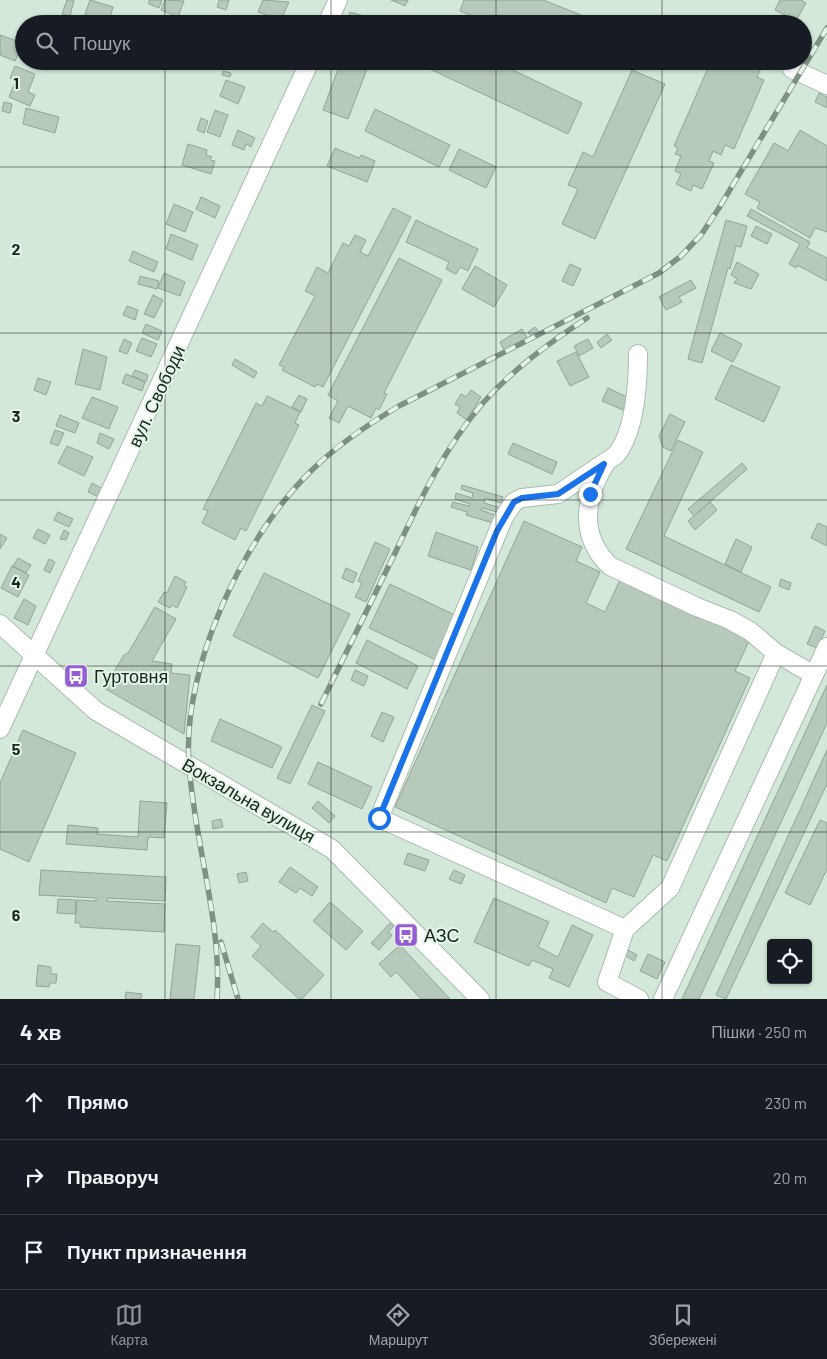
<!DOCTYPE html>
<html lang="uk">
<head>
<meta charset="utf-8">
<style>
  body { margin:0; font-family:Barlow,sans-serif; background:#20242c; color:#f1f3f6 }
  .controls { position:absolute; right:15px; bottom:15px; display:grid; overflow:hidden; border-radius:5px; box-shadow:0 1px 4px #0004 }
  .controls button { width:45px; height:45px; display:grid; place-items:center; padding:0; border:0; border-bottom:1px solid #363941; background:#171b24; color:#f1f3f6; font:25px sans-serif }
  .stop { position:absolute; width:15px; height:15px; margin:-11px; border:4px solid #1a73e8; border-radius:50%; background:#fff }
  .stop.end { background:#1a73e8; border-color:#fff; box-shadow:0 1px 5px #0008 }
  .list { margin:0; padding:0; list-style:none }
  h2 { display:flex; justify-content:space-between; align-items:center; height:65px; margin:0; padding:0 20px; font-size:21px }
  h2 small { font-size:16px; font-weight:400; color:#9ea1a6 }
  .list li { display:grid; grid-template-columns:32px 1fr auto; gap:15px; align-items:center; box-sizing:border-box; height:75px; padding:0 20px; border-top:1px solid #363941 }
  .list b { display:block; font-size:19px; white-space:nowrap }
  .list em { font-size:16px; font-style:normal; color:#9ea1a6 }
  .icon { flex:none; width:28px; height:28px; fill:none; stroke:currentColor; stroke-width:2; stroke-linecap:round; stroke-linejoin:round }
  .map { position:relative; flex:none; width:827px; height:999px; overflow:hidden }
  .search { position:absolute; background:#171b24; box-shadow:0 1px 4px #0004; left:15px; right:15px; top:15px; height:55px; display:flex; align-items:center; gap:12px; box-sizing:border-box; padding:0 18px; border-radius:28px; color:#9ea1a6; font-size:19px }
  .sheet { height:290px; background:#171b24 }
  nav { display:flex; justify-content:space-around; align-items:center; box-sizing:border-box; height:70px; border-top:1px solid #363941; background:#171b24; font-size:14px; color:#9ea1a6 }
  nav a { display:grid; justify-items:center; gap:2px }
  nav .on { color:#8c9099 }
  .map>svg:first-child { display:block }
  .building { fill:#b6c9ba; stroke:#92a497 }
  .lines { fill:none; stroke-linecap:round; stroke-linejoin:round }
  .minor-casing { stroke:#aabcae; stroke-width:20 }
  .minor { stroke:#fff; stroke-width:18 }
  .rail-casing { stroke:#819085; stroke-width:5.5 }
  .rail { stroke:#e2f5e6; stroke-width:4; stroke-dasharray:11; stroke-linecap:butt }
  .route { stroke:#1a73e8; stroke-width:6 }
  .grid { fill:none; stroke:#1e2520; stroke-width:1; stroke-opacity:0.55 }
  .labels { text-anchor:middle; dominant-baseline:central; stroke-width:4; stroke-linejoin:round; paint-order:stroke }
  .street-label { font-size:18px; fill:#1e2520; stroke:#e2f5e6 }
  .poi-label { font-size:18px; fill:#1e2520; stroke:#e2f5e6; text-anchor:start }
  .grid-label { font-size:16px; text-anchor:middle; font-weight:bold; fill:#1e2520; stroke:#e2f5e6; stroke-width:4; stroke-linejoin:round; paint-order:stroke }
</style>
</head>
<body>
<div class="map">
<svg width="827" height="999" viewBox="0 0 827 999">
  <rect width="100%" height="100%" fill="#d4e8d9"/>
  <g class="building">
    <path d="M67,0H74L70,16L62,14Z"/>
    <path d="M90,0L113,7L108,24L82,23Z"/>
    <path d="M149,0H162L159,8L149,4Z"/>
    <path d="M165,0L184,1L178,17L161,10Z"/>
    <path d="M219,0H229L226,10L217,7Z"/>
    <path d="M263,0L289,2L281,20L258,12Z"/>
    <path d="M391,0H408L405,6Z"/>
    <path d="M464,0H543L604,24H493L460,11Z"/>
    <path d="M780,0H801L806,3L796,21L775,10Z"/>
    <path d="M350,12L377,20L375,24L347,22Z"/>
    <path d="M0,35L23,43L15,61L0,55Z"/>
    <path d="M220,61H247L244,69Z"/>
    <path d="M341,61H370L348,119L323,110Z"/>
    <path d="M418,61H494L582,103L568,134L417,63Z"/>
    <path d="M711,61H750V63L761,68L757,77L764,80L734,149L725,145L721,155L713,151L709,161L714,163L702,189L693,185L691,191L676,184L681,174L675,171L681,156L675,154L678,148L674,146Z"/>
    <path d="M15,66L35,74L28,92L35,95L30,106L9,97L16,80L10,78Z"/>
    <path d="M632,70L665,84L595,239L562,224L578,189L568,185L583,152L593,157Z"/>
    <path d="M223,71L231,73L230,77L222,75Z"/>
    <path d="M226,80L245,87L238,104L220,96Z"/>
    <path d="M819,93L827,97V108L815,102Z"/>
    <path d="M4,102L12,104L10,113L2,111Z"/>
    <path d="M26,108L59,117L55,133L23,124Z"/>
    <path d="M375,109L450,145L439,167L365,131Z"/>
    <path d="M215,110L228,115L220,137L207,132Z"/>
    <path d="M201,118L208,121L204,133L197,130Z"/>
    <path d="M238,130L255,138L251,147L246,144L244,150L232,145Z"/>
    <path d="M800,130L827,146V232L815,228L810,238L757,208L760,202L745,194L774,143L788,151Z"/>
    <path d="M188,144L207,150L206,155L212,157L210,160L215,161L211,174L182,165Z"/>
    <path d="M335,148L359,158L361,155L375,161L367,182L327,166Z"/>
    <path d="M459,149L496,167L486,188L449,170Z"/>
    <path d="M201,197L220,206L215,218L196,209Z"/>
    <path d="M174,204L193,212L185,232L166,224Z"/>
    <path d="M393,208L411,217L323,387L317,384L315,387L282,370L284,367L279,365L315,296L305,291L317,267L328,273L343,243L349,246L355,235L366,240L360,252L368,256Z"/>
    <path d="M751,209L810,242L807,248L827,258V281L797,265L796,268L789,264L800,244L747,216Z"/>
    <path d="M416,220L478,249L468,271L460,267L456,274L446,269L449,262L406,242Z"/>
    <path d="M726,220L747,226L741,247L736,246L730,269L728,268L702,363L688,359Z"/>
    <path d="M756,226L772,234L767,244L751,236Z"/>
    <path d="M171,234L198,245L192,260L166,249Z"/>
    <path d="M133,251L158,262L154,272L129,261Z"/>
    <path d="M399,258L442,280L384,393L387,394L379,410L376,408L371,418L348,406L339,423L329,418L338,401L328,395Z"/>
    <path d="M737,262L759,274L751,289L734,283L737,279L731,275Z"/>
    <path d="M570,264L581,269L573,286L562,281Z"/>
    <path d="M475,266L507,285L494,307L462,289Z"/>
    <path d="M164,273L185,282L180,296L158,288Z"/>
    <path d="M140,276L159,281L157,289L138,284Z"/>
    <path d="M691,280L696,288L679,297L682,302L666,310L659,297Z"/>
    <path d="M153,295L163,300L154,318L144,314Z"/>
    <path d="M127,306L138,310L135,320L123,315Z"/>
    <path d="M146,324L162,331L158,340L142,333Z"/>
    <path d="M535,327L539,332L532,337L528,332Z"/>
    <path d="M522,329L527,338L505,352L500,342Z"/>
    <path d="M720,333L742,344L733,362L711,351Z"/>
    <path d="M607,334L612,340L601,348L597,342Z"/>
    <path d="M142,338L157,344L151,357L136,351Z"/>
    <path d="M124,339L132,343L127,354L119,351Z"/>
    <path d="M588,339L593,348L579,356L574,346Z"/>
    <path d="M83,349L107,357L100,390L75,384Z"/>
    <path d="M576,352L589,377L570,386L557,361Z"/>
    <path d="M235,359L257,372L254,378L232,365Z"/>
    <path d="M731,365L780,387L764,422L715,399Z"/>
    <path d="M135,370L148,375L146,382L132,376Z"/>
    <path d="M126,374L145,382L142,391L122,383Z"/>
    <path d="M38,378L51,382L46,395L34,390Z"/>
    <path d="M608,388L629,398L623,410L602,401Z"/>
    <path d="M471,390L481,397L467,420L457,413L460,407L455,404L461,394L466,397Z"/>
    <path d="M299,395L307,399L301,412L292,407Z"/>
    <path d="M267,396L300,412L295,423L299,425L246,531L241,528L235,540L202,523L208,511L203,509L256,403L262,406Z"/>
    <path d="M92,397L118,407L109,429L82,418Z"/>
    <path d="M670,414L685,422L671,451L663,447L659,436Z"/>
    <path d="M60,415L79,423L75,433L56,426Z"/>
    <path d="M55,430L64,433L58,446L50,443Z"/>
    <path d="M100,433L114,439L109,449L97,443Z"/>
    <path d="M678,440L703,452L664,536L771,587L759,612L626,549Z"/>
    <path d="M513,443L557,462L552,474L508,454Z"/>
    <path d="M67,446L93,457L84,476L58,463Z"/>
    <path d="M742,463L747,469L694,516L688,509Z"/>
    <path d="M92,483L103,489L99,497L88,492Z"/>
    <path d="M462,485L503,497L501,503L485,498L484,503L498,507L497,512L482,508L481,510L495,515L493,523L466,515L467,512L451,507L453,502L469,506L470,504L455,499L456,493L472,498L473,493L461,489Z"/>
    <path d="M710,502L717,510L695,530L688,521Z"/>
    <path d="M58,512L73,519L69,527L54,520Z"/>
    <path d="M524,521L582,547L576,561L600,572L586,603L605,612L620,580L750,639L735,671L750,678L667,861L653,855L634,897L612,888L606,903L395,807Z"/>
    <path d="M818,523L827,527V546L811,538Z"/>
    <path d="M38,529L50,535L45,544L33,538Z"/>
    <path d="M64,530L69,533L66,540L60,539Z"/>
    <path d="M436,532L478,547L471,570L428,556Z"/>
    <path d="M0,534L7,538L0,549Z"/>
    <path d="M736,539L752,547L741,572L725,564Z"/>
    <path d="M375,542L390,549L366,602L355,597L362,583L358,581Z"/>
    <path d="M18,558L31,565L26,573L13,566Z"/>
    <path d="M49,559L55,562L50,573L44,570Z"/>
    <path d="M12,566L29,575L18,597L1,588Z"/>
    <path d="M346,568L357,573L353,583L342,578Z"/>
    <path d="M264,573L350,614L318,678L233,636Z"/>
    <path d="M175,576L186,582L184,586L187,587L177,608L172,605L170,608L158,602L164,592L167,593Z"/>
    <path d="M781,579L791,583L789,590L779,586Z"/>
    <path d="M390,584L459,617L438,661L369,628Z"/>
    <path d="M24,599L36,606L28,625L14,618Z"/>
    <path d="M155,607L176,619L152,661L172,664L171,673L190,675L184,734L104,688L124,655L128,653Z"/>
    <path d="M815,626L825,631L817,648L807,644Z"/>
    <path d="M367,640L418,666L407,689L356,663Z"/>
    <path d="M355,670L368,676L364,686L351,680Z"/>
    <path d="M827,685V723L699,999H682Z"/>
    <path d="M312,705L325,711L290,784L277,778Z"/>
    <path d="M382,712L394,717L383,742L371,736Z"/>
    <path d="M220,719L282,747L272,768L211,741Z"/>
    <path d="M23,730L76,753L29,862L0,849V783Z"/>
    <path d="M827,750V784L726,999L716,995Z"/>
    <path d="M318,762L372,787L362,809L308,784Z"/>
    <path d="M140,801L167,803L164,838L148,837L147,850L66,844L68,825L98,828L97,834L138,837Z"/>
    <path d="M318,801L335,816L329,823L312,808Z"/>
    <path d="M221,819L223,827L213,829L212,821Z"/>
    <path d="M820,820L827,823V869L810,905L785,893Z"/>
    <path d="M408,853L429,860L425,871L404,864Z"/>
    <path d="M290,867L318,887L312,896L300,888L296,893L279,882Z"/>
    <path d="M41,870L166,877L165,901L107,898V901L165,904L164,932L80,927V923H75L77,900L96,901V898L39,895Z"/>
    <path d="M454,870L465,875L461,884L449,879Z"/>
    <path d="M246,872L248,881L239,883L237,874Z"/>
    <path d="M494,898L549,922L538,947L558,957L572,925L593,935L569,987L549,978L553,969L532,960L529,966L474,942Z"/>
    <path d="M58,899L76,900L75,914L57,913Z"/>
    <path d="M330,902L363,931L346,950L313,921Z"/>
    <path d="M263,923L273,932L275,930L324,975L302,999H299L252,956L261,946L251,937Z"/>
    <path d="M390,923L394,926L388,932L392,935L379,950L371,943Z"/>
    <path d="M176,944L200,946L194,999H170Z"/>
    <path d="M400,945L450,999H421L396,972L391,977L379,964Z"/>
    <path d="M628,950L637,955L634,961L625,955Z"/>
    <path d="M648,954L665,962L657,979L640,971Z"/>
    <path d="M38,965L51,967V974H57L56,983H50L49,987L36,986Z"/>
    <path d="M126,992L142,994L141,999H125Z"/>
  </g>
  <g class="lines">
    <defs>
      <g id="minor">
        <path d="M327,24L338,0"/>
        <path d="M792,69L827,85"/>
        <path d="M605,464C584,499 579,536 610,566L697,607L730,620L750,631L776,653L670,888L625,929L607,982L639,999"/>
        <path d="M0,624L96,711L332,849L480,999"/>
        <path d="M776,653L814,675"/>
        <path d="M0,729L310,61"/>
        <path d="M625,929L379,818L504,517L514,502L522,498L558,494L616,455C635,432 638,383 638,354"/>
        <path d="M663,999L827,647"/>
      </g>
    </defs>
    <use href="#minor" class="minor-casing"/>
    <use href="#minor" class="minor"/>
    <defs>
      <g id="rail">
        <path d="M321,704C346,653 371,602 396,551C420,500 445,447 482,404C512,370 549,343 587,318"/>
        <path d="M221,942L238,999"/>
        <path d="M217,999C222,919 194,843 189,763C182,668 243,537 311,471C337,445 367,425 399,406L659,273L681,256L701,235L719,208L827,28"/>
      </g>
    </defs>
    <use href="#rail" class="rail-casing"/>
    <use href="#rail" class="rail"/>
  </g>
  <g class="lines">
    <path class="route" d="M379,818L497,531L514,502L522,498L558,494L604,464L590,494"/>
  </g>
  <path class="grid" d="M165,0V24M331,0V24M496,0V24M662,0V24M165,61V999M331,61V999M496,61V999M662,61V999M0,167H827M0,333H827M0,500H827M0,666H827M0,832H827"/>
  <defs>
    <symbol id="bus-square" viewBox="-11 -11 22 22"><rect x="-9" y="-9" width="18" height="18" rx="4" fill="#955dd5" stroke="#e2f5e6"/><path d="M-5-6H5V4H4V6H2V4H-2V6H-4V4H-5ZM-3.5-4V0h7V-4ZM-3.5 1.2v1.5H-2V1.2ZM2 1.2v1.5H3.5V1.2Z" fill="#fff"/></symbol>
  </defs>
  <g fill-rule="evenodd">
    <use href="#bus-square" x="62" y="662" width="28" height="28"/>
    <use href="#bus-square" x="392" y="921" width="28" height="28"/>
  </g>
  <g class="labels">
    <g class="street-label">
      <text transform="translate(156 396) rotate(-65)">вул. Свободи</text>
      <text transform="translate(249 800) rotate(30)">Вокзальна вулиця</text>
    </g>
    <g class="poi-label">
      <text x="94" y="676">Гуртовня</text>
      <text x="424" y="935">АЗС</text>
    </g>
  </g>
  <g class="grid-label">
    <text x="16" y="89">1</text>
    <text x="16" y="255">2</text>
    <text x="16" y="422">3</text>
    <text x="16" y="588">4</text>
    <text x="16" y="755">5</text>
    <text x="16" y="921">6</text>
  </g>
</svg>
<div class="controls">
<button><svg class="icon" aria-label="locate" viewBox="0 0 24 24"><circle cx="12" cy="12" r="6"/><path d="M12 2v4M12 18v4M2 12h4M18 12h4"/></svg></button>
</div>
<div class="stop" style="left:379px;top:818px"></div>
<div class="stop end" style="left:590px;top:494px"></div>
<div class="search"><svg class="icon" aria-label="search" viewBox="0 0 24 24"><circle cx="10" cy="10" r="6"/><path d="M15 15l6 6"/></svg>Пошук</div>
</div>
<section class="sheet">
<h2>4 хв<small>Пішки · 250 m</small></h2>
<ul class="list">
<li><svg class="icon" aria-label="ahead" viewBox="0 0 24 24"><path d="M12 20V5M6 11l6-6 6 6"/></svg><div><b>Прямо</b></div><em>230 m</em></li>
<li><svg class="icon" aria-label="right" viewBox="0 0 24 24"><path d="M7 20v-9h11M14 6l5 5-5 5"/></svg><div><b>Праворуч</b></div><em>20 m</em></li>
<li><svg class="icon" aria-label="arrive" viewBox="0 0 24 24"><path d="M6 21V4h12l-3 4 3 4H6"/></svg><div><b>Пункт призначення</b></div></li>
</ul>
</section>
<nav>
<a class="on"><svg class="icon" aria-label="map" viewBox="0 0 24 24"><path d="M3 6l6-2 6 2 6-2v14l-6 2-6-2-6 2zM9 4v14M15 6v14"/></svg>Карта</a>
<a><svg class="icon" aria-label="directions" viewBox="0 0 24 24"><path d="M12 3l9 9-9 9-9-9zM9 14v-3h6M13 9l2 2-2 2"/></svg>Маршрут</a>
<a><svg class="icon" aria-label="saved" viewBox="0 0 24 24"><path d="M7 4h10v16l-5-4-5 4z"/></svg>Збережені</a>
</nav>
</body>
</html>
